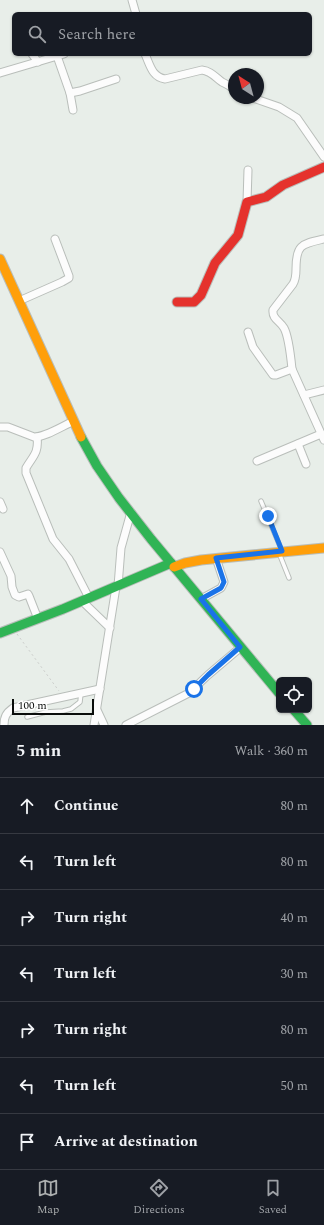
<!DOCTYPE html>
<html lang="en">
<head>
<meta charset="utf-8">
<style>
  body { margin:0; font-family:Spectral,serif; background:#20242c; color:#f1f3f6 }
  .controls { position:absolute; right:12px; bottom:12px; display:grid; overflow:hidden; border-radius:6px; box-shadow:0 1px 3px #0004 }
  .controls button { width:36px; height:36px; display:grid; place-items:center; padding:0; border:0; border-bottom:1px solid #363941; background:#171b24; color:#f1f3f6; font:20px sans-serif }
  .compass { position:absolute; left:228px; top:68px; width:36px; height:36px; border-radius:50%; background:#171b24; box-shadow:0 1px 3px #0004; rotate:324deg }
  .scale { position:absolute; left:12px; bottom:10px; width:82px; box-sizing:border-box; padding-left:4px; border:2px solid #0a0d0b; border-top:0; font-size:11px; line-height:14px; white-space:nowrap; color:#0a0d0b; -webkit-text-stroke:3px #fff; paint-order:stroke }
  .stop { position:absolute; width:12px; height:12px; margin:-9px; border:3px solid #1a73e8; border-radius:50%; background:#fff }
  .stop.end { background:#1a73e8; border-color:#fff; box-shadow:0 1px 4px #0008 }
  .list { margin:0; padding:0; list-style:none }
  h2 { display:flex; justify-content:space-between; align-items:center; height:52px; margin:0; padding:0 16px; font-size:17px }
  h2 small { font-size:13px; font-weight:400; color:#9ea1a6 }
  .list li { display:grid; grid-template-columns:26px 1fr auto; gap:12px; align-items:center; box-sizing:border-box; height:56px; padding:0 16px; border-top:1px solid #363941 }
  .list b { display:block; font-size:15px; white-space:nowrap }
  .list em { font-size:13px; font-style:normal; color:#9ea1a6 }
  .icon { flex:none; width:22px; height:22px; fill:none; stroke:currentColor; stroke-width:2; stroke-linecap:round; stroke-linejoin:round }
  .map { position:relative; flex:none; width:324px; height:725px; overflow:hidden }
  .search { position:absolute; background:#171b24; box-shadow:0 1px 3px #0004; left:12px; right:12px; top:12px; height:44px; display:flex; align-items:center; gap:10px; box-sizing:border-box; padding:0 14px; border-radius:6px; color:#9ea1a6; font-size:15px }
  .sheet { height:444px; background:#171b24 }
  nav { display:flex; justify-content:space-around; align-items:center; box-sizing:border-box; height:56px; border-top:1px solid #363941; background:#171b24; font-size:11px; color:#9ea1a6 }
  nav a { display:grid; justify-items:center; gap:2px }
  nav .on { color:#acafaf }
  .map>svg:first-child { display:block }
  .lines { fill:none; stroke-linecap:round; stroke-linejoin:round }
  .lane-casing { stroke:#b9beba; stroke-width:5.5 }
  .street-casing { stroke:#b9beba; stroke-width:9 }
  .fast-casing { stroke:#b9beba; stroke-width:11 }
  .slow-casing { stroke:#b9beba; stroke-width:11 }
  .jam-casing { stroke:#b9beba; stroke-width:11 }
  .path { stroke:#cbcdcb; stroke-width:1; stroke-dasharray:2 3; stroke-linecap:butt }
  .lane { stroke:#fcfcfc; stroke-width:3.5 }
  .street { stroke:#fcfcfc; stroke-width:7 }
  .fast { stroke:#30b455; stroke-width:9 }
  .slow { stroke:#ff9f0a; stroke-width:9 }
  .jam { stroke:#e5322d; stroke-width:9 }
  .route { stroke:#1a73e8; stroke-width:5 }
</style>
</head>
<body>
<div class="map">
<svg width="324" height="725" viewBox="0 0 324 725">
  <rect width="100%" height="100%" fill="#e8eee9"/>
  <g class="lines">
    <defs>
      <g id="lane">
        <path d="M261,501L282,551"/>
        <path d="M279,553L289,578"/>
        <path d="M27,717L46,712L63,711L71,709L80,702L81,693"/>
      </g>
      <g id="street">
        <path d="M132,0L136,14"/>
        <path d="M32,54L38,62"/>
        <path d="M145,54C150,65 152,77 165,79L202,70C211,71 215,77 222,82C226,84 230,86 234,89"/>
        <path d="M57,56L70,93L73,110"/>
        <path d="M0,73L64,54"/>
        <path d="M70,93L80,91L116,79"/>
        <path d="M253,98L279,107L297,118L324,157"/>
        <path d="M247,202L248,170"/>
        <path d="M19,301L62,282L69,278V276L55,239"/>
        <path d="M248,332L253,347L273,375H276L292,369L324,440"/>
        <path d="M292,369C291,359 288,335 284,328C280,321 272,319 273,310L293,284C296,279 296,274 296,269C296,244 302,244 324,239"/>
        <path d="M304,395L324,390"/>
        <path d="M0,427H8L34,437C46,437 62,426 74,421"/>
        <path d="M37,437C39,453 33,456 26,468V473L53,539L69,559L89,598"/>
        <path d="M298,444L306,464"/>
        <path d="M257,461L321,434"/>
        <path d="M0,502L3,509"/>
        <path d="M0,552L11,576L12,587L15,595L19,597L28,594L29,596L38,619"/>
        <path d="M118,586L121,548L131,512"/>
        <path d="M201,599L221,588L224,582L216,558"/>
        <path d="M82,601L110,628"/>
        <path d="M97,710L104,725"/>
        <path d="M4,725C4,717 6,713 13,708L100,689"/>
        <path d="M94,725L116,587"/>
        <path d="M126,725L189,693L208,675L241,647"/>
      </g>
      <g id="fast">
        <path d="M81,437L97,466L119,498L151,539L279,693"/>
        <path d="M0,633L63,609L171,563"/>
        <path d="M294,710L307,725"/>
      </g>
      <g id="slow">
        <path d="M0,259L81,437"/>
        <path d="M174,567L185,563L201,560L324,548"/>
      </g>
      <path id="jam" d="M177,302H194L201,295L215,263L238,235L247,202L266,197L283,185L324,167"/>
    </defs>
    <use href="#lane" class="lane-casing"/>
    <use href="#street" class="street-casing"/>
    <use href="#fast" class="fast-casing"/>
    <use href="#slow" class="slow-casing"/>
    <use href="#jam" class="jam-casing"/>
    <path class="path" d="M17,634L59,691"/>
    <use href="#lane" class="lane"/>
    <use href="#street" class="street"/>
    <use href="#fast" class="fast"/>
    <use href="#slow" class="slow"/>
    <use href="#jam" class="jam"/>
  </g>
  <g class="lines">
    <path class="route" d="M194,689L208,675L240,647L201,599L221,588L224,582L216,558L282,551L268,516"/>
  </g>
</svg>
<div class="controls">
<button><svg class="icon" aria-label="locate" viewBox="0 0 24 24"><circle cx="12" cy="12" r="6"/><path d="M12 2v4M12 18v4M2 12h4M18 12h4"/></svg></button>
</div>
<svg class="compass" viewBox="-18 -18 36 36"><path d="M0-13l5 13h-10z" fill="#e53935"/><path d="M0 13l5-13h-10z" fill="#9ea1a6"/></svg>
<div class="scale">100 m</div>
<div class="stop" style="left:194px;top:689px"></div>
<div class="stop end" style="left:268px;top:516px"></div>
<div class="search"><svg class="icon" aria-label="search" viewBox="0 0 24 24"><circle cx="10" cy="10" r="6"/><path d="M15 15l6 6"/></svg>Search here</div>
</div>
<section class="sheet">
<h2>5 min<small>Walk · 360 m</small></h2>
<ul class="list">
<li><svg class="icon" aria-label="ahead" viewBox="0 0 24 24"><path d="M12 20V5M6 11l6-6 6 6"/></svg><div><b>Continue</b></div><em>80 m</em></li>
<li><svg class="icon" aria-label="left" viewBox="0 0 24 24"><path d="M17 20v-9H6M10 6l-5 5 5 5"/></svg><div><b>Turn left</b></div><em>80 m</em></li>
<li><svg class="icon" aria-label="right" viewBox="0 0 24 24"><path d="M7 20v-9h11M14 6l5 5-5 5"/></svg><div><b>Turn right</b></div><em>40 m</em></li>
<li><svg class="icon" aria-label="left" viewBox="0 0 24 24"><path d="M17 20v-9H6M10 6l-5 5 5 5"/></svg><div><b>Turn left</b></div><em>30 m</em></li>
<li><svg class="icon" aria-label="right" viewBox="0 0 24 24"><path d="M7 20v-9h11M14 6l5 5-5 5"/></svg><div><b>Turn right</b></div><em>80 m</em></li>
<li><svg class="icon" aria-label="left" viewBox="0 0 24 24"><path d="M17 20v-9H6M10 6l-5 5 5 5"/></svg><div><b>Turn left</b></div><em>50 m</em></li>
<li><svg class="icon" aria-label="arrive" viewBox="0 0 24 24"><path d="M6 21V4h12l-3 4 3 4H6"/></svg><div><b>Arrive at destination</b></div></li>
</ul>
</section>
<nav>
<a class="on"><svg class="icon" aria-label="map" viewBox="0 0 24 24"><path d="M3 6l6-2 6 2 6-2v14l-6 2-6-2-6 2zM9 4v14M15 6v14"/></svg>Map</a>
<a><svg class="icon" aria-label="directions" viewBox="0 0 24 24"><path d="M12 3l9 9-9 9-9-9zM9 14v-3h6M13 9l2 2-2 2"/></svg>Directions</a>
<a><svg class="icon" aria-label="saved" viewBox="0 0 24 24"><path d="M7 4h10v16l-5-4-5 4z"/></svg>Saved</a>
</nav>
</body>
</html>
